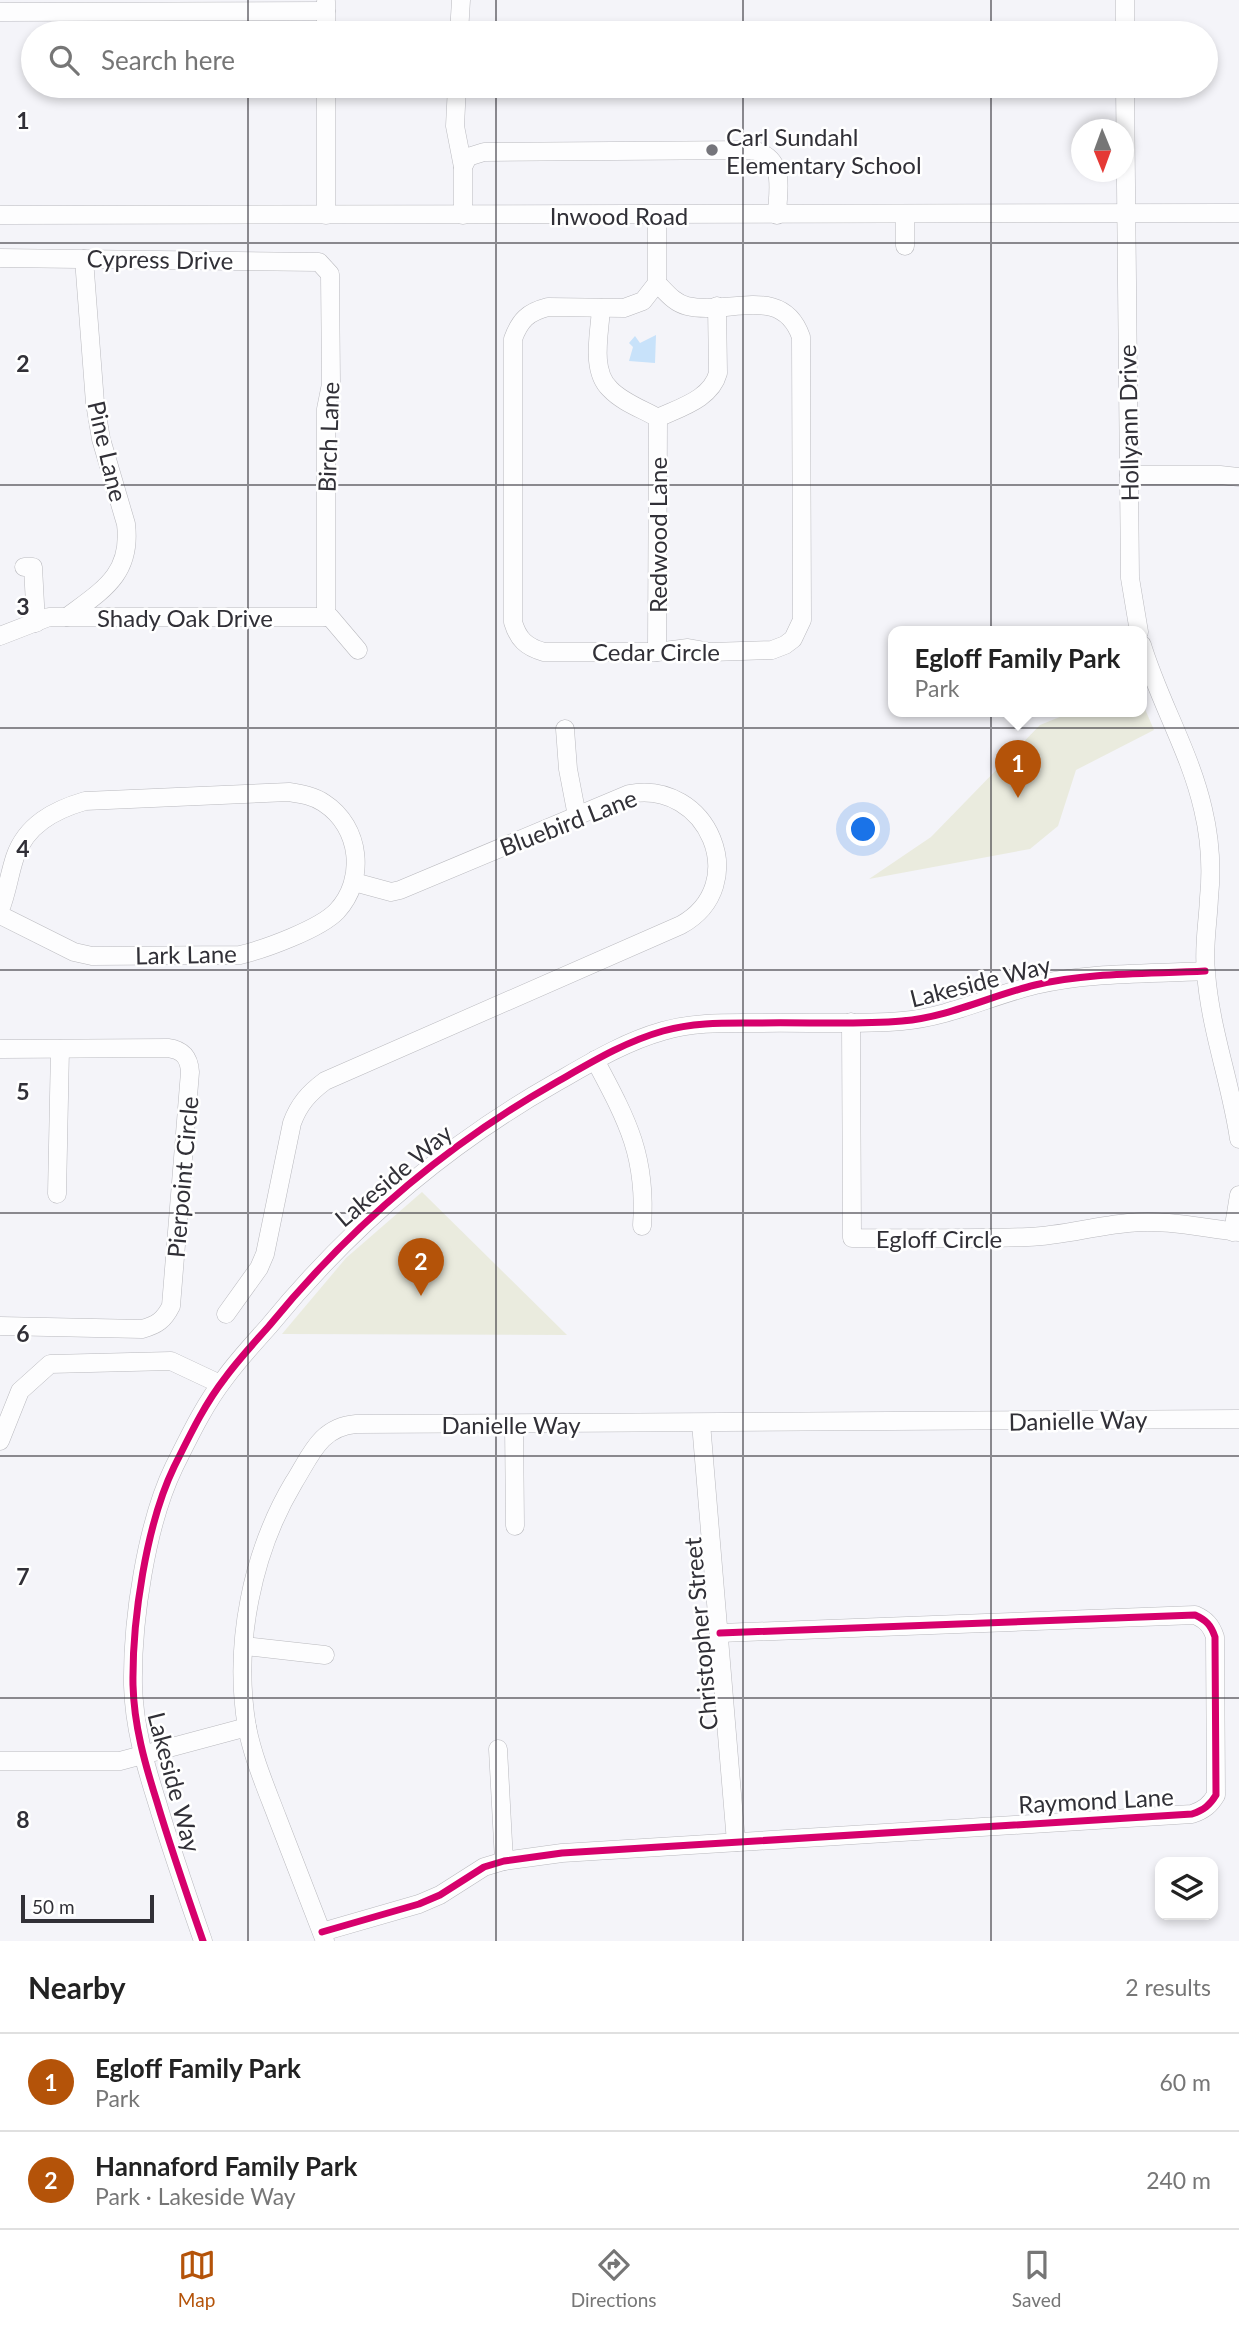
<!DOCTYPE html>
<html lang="en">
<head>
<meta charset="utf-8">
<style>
  body { margin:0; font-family:Lato,sans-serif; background:#f2f2f2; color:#222 }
  .controls { position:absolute; right:21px; bottom:21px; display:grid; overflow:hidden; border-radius:14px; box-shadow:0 4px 10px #0003 }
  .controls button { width:63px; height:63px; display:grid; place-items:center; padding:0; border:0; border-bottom:2px solid #e0e0e0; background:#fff; color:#222; font:35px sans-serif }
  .compass { position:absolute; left:1071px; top:119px; width:63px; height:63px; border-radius:50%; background:#fff; box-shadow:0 4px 10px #0003; rotate:179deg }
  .scale { position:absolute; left:21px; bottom:18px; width:133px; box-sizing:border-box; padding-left:7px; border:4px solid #313037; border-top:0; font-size:19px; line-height:24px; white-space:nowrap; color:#313037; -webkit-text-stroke:5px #fff; paint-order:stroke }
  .you { position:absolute; left:864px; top:830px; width:24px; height:24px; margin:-18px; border:5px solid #fff; border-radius:50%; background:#1a73e8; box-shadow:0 0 0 10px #1a73e833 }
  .badge { display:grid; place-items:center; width:46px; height:46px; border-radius:50%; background:#b45309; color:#fff; font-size:23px; font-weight:700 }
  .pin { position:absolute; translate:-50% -58px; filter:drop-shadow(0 2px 4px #0008) }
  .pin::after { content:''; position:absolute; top:37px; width:24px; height:21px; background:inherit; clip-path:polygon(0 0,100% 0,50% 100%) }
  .popup { position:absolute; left:888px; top:626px; width:259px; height:91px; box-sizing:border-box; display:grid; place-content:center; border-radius:14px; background:#fff; filter:drop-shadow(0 2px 5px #0005); font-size:23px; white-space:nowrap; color:#767676 }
  .popup b { font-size:26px; color:#222 }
  .popup::after { content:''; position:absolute; left:50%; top:100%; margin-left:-14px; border:14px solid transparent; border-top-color:#fff }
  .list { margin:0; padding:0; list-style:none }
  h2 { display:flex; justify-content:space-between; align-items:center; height:91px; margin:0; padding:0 28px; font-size:30px }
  h2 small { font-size:23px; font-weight:400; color:#767676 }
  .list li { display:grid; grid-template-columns:46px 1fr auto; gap:21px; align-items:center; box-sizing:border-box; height:98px; padding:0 28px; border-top:2px solid #e0e0e0 }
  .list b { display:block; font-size:26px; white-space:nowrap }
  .list p { margin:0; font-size:23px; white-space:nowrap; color:#767676 }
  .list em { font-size:23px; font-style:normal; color:#767676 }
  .icon { flex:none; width:38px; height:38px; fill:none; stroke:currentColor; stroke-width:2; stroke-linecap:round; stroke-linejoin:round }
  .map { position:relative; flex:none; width:1239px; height:1941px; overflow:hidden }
  .search { position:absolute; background:#fff; box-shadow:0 4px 10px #0003; left:21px; right:21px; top:21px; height:77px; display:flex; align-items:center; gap:18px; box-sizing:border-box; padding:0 24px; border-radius:38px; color:#767676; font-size:26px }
  .sheet { height:287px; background:#fff }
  nav { display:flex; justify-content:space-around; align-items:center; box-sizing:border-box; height:98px; border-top:2px solid #e0e0e0; background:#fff; font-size:19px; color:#767676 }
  nav a { display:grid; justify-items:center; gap:4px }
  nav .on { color:#b45309 }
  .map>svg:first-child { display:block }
  .green { fill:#eaebde }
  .water { fill:#c8e2fa }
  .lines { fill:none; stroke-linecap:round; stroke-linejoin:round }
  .minor-casing { stroke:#b9b9be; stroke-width:19 }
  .minor { stroke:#fdfdfe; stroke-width:18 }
  .cycleway-casing { stroke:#fff; stroke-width:11 }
  .cycleway { stroke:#d6006c; stroke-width:7 }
  .grid { fill:none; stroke:#313037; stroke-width:2; stroke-opacity:0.55 }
  .poi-dot { fill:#75757b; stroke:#fff; stroke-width:2.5 }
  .labels { text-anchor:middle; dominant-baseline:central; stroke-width:5; stroke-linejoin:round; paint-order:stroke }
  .poi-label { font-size:24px; fill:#313037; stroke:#fff; text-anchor:start }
  .street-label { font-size:24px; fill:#313037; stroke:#fff }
  .grid-label { font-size:23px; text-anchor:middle; font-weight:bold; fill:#313037; stroke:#fff; stroke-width:5; stroke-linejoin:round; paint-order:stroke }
</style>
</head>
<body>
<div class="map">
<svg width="1239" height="1941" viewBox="0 0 1239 1941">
  <rect width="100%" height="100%" fill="#f4f4f9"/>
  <g class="green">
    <path d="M1142,702L1154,730L1076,770L1058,826L1030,849L869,879L931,837L1040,725L1072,712H1142Z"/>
    <path d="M422,1192L567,1335L282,1334L346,1258Z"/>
  </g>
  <path class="water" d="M656,335L655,363L629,361L633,347L629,343L635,336L640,343Z"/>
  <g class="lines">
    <defs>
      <g id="minor">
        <path d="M1125,0V33"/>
        <path d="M326,2V33"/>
        <path d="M0,12L326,11"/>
        <path d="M459,33L461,0"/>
        <path d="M326,86V215"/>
        <path d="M457,86L455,126L463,167"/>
        <path d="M1125,86L1130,578L1139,632"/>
        <path d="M0,215L1239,213"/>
        <path d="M463,215V167L468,157L484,152L753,150C786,159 778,187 777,215"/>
        <path d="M657,215V283C666,292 674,303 687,306C728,316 782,283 801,337L802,620L793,639L785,645L772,650L711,652L688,648L657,652H544C526,647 518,639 513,622V339C520,320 528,312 548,307L624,308L643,301L657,283"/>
        <path d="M905,246V214"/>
        <path d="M0,258L319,262L330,274L331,384L326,409V617"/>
        <path d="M601,308C600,332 590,370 610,389C622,402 642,409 658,418C681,407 711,399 718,373L717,306"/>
        <path d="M1129,475H1220L1239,477"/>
        <path d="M24,567H33L36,623"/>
        <path d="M67,617C103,590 132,574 126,524L101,439L95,403L84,259"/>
        <path d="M0,636L49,617H330L358,650"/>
        <path d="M1142,645C1159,701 1190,752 1203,809C1210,838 1212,868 1209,898C1208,923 1203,948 1206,972C1210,1029 1231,1083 1239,1139"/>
        <path d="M657,652L658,418"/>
        <path d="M565,729L568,769L577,816"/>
        <path d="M0,910C7,893 9,875 15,857C26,825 54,810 85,801L289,792C302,794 314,796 324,803C361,827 366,880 337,911C320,929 265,949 240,955L92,956L74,952L0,915"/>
        <path d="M851,1022L852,1238C911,1238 970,1239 1028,1237C1062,1236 1094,1226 1128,1223C1166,1219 1202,1228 1239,1232"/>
        <path d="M0,1049L168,1048C183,1050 189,1057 190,1072L171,1306C164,1320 157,1325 142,1329L0,1326"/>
        <path d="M595,1060C627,1120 647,1156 642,1226"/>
        <path d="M57,1194L60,1049"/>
        <path d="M1233,1232L1239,1195"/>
        <path d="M226,1314L259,1268L265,1254L292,1123C299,1104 309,1093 325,1081L681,925C753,885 708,779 629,794L400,890L391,892L354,882"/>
        <path d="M701,1423L736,1842"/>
        <path d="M514,1424L515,1526"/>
        <path d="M0,1441L20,1391L50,1364L171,1361L220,1384"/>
        <path d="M245,1646L325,1655"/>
        <path d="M498,1749L504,1861"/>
        <path d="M0,1761H120L247,1727"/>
        <path d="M322,1932L419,1904L440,1895L484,1867L504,1861L562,1853L1192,1814C1204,1810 1210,1805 1216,1795L1215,1637C1211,1625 1206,1620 1195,1615L720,1633"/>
        <path d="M203,1941C187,1895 171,1849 157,1802C145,1764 134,1726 133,1685C132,1621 146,1525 174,1467C189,1437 204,1405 225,1378C238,1360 254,1343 269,1326C350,1227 444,1146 555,1083C590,1063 624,1042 663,1031C694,1022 725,1023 757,1023C805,1022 854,1025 902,1021C949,1017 990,996 1035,985C1089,972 1149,974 1205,971"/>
        <path d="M325,1941C309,1900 293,1859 277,1817C266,1788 253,1758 247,1727C233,1645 252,1552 294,1482C311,1455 320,1427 356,1424L1239,1419"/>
      </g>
    </defs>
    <use href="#minor" class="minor-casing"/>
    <use href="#minor" class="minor"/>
    <defs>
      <g id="cycleway">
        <path d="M322,1932L419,1904L440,1895L484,1867L504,1861L562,1853L1192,1814C1204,1810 1210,1805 1216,1795L1215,1637C1211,1625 1206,1620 1195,1615L720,1633"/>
        <path d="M203,1941C187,1895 171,1849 157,1802C145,1764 134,1726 133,1685C132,1621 146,1525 174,1467C189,1437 204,1405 225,1378C238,1360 254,1343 269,1326C350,1227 444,1146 555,1083C590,1063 624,1042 663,1031C694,1022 725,1023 757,1023C805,1022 854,1025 902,1021C949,1017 990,996 1035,985C1089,972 1149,974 1205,971"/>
      </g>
    </defs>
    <use href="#cycleway" class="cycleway-casing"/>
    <use href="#cycleway" class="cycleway"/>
  </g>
  <path class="grid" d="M248,0V33M496,0V33M743,0V33M991,0V33M248,86V1941M496,86V1941M743,86V1941M991,86V1941M0,243H1239M0,485H1239M0,728H1239M0,970H1239M0,1213H1239M0,1456H1239M0,1698H1239"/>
  <circle class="poi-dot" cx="712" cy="150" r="7"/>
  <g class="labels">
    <g class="poi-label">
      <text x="726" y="136">Carl Sundahl<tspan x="726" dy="28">Elementary School</tspan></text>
    </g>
    <g class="street-label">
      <text x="619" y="215">Inwood Road</text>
      <text transform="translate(160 259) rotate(1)">Cypress Drive</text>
      <text transform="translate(1128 423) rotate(-91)">Hollyann Drive</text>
      <text transform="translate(328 437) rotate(-88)">Birch Lane</text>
      <text transform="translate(108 451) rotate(77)">Pine Lane</text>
      <text transform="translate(657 535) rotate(-90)">Redwood Lane</text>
      <text x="185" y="617">Shady Oak Drive</text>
      <text x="656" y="651">Cedar Circle</text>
      <text transform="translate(568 822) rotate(-21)">Bluebird Lane</text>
      <text transform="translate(186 954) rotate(-1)">Lark Lane</text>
      <text transform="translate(980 981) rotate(-14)">Lakeside Way</text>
      <text transform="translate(393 1175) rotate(-40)">Lakeside Way</text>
      <text transform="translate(182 1177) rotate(-85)">Pierpoint Circle</text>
      <text x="939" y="1238">Egloff Circle</text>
      <text transform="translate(1078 1420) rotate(-1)">Danielle Way</text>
      <text x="511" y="1424">Danielle Way</text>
      <text transform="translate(700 1634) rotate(-95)">Christopher Street</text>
      <text transform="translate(175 1782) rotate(75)">Lakeside Way</text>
      <text transform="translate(1096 1800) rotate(-3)">Raymond Lane</text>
    </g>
  </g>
  <g class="grid-label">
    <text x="23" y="129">1</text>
    <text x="23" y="372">2</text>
    <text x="23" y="615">3</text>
    <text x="23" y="857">4</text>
    <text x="23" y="1100">5</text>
    <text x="23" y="1342">6</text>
    <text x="23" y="1585">7</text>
    <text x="23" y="1828">8</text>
  </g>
</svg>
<div class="controls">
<button><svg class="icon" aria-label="layers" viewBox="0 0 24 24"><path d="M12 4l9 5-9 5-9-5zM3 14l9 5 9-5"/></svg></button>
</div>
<svg class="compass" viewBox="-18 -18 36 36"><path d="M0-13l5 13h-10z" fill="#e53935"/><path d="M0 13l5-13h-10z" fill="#767676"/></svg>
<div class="scale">50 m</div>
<div class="you"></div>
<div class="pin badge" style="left:1018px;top:798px">1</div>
<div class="popup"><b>Egloff Family Park</b>Park</div>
<div class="pin badge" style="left:421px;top:1296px">2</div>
<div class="search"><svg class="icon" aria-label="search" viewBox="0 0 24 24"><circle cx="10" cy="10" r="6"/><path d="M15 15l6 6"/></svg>Search here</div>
</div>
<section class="sheet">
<h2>Nearby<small>2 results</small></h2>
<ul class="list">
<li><span class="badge">1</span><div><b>Egloff Family Park</b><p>Park</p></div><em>60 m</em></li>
<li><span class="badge">2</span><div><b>Hannaford Family Park</b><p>Park · Lakeside Way</p></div><em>240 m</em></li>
</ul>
</section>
<nav>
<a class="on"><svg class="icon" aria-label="map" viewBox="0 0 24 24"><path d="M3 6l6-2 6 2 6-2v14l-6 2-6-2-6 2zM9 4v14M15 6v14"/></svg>Map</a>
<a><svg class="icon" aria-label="directions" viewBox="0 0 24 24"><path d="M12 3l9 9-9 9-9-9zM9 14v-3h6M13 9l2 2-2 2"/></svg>Directions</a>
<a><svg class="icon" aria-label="saved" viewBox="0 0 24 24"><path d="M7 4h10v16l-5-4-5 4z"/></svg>Saved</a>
</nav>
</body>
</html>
